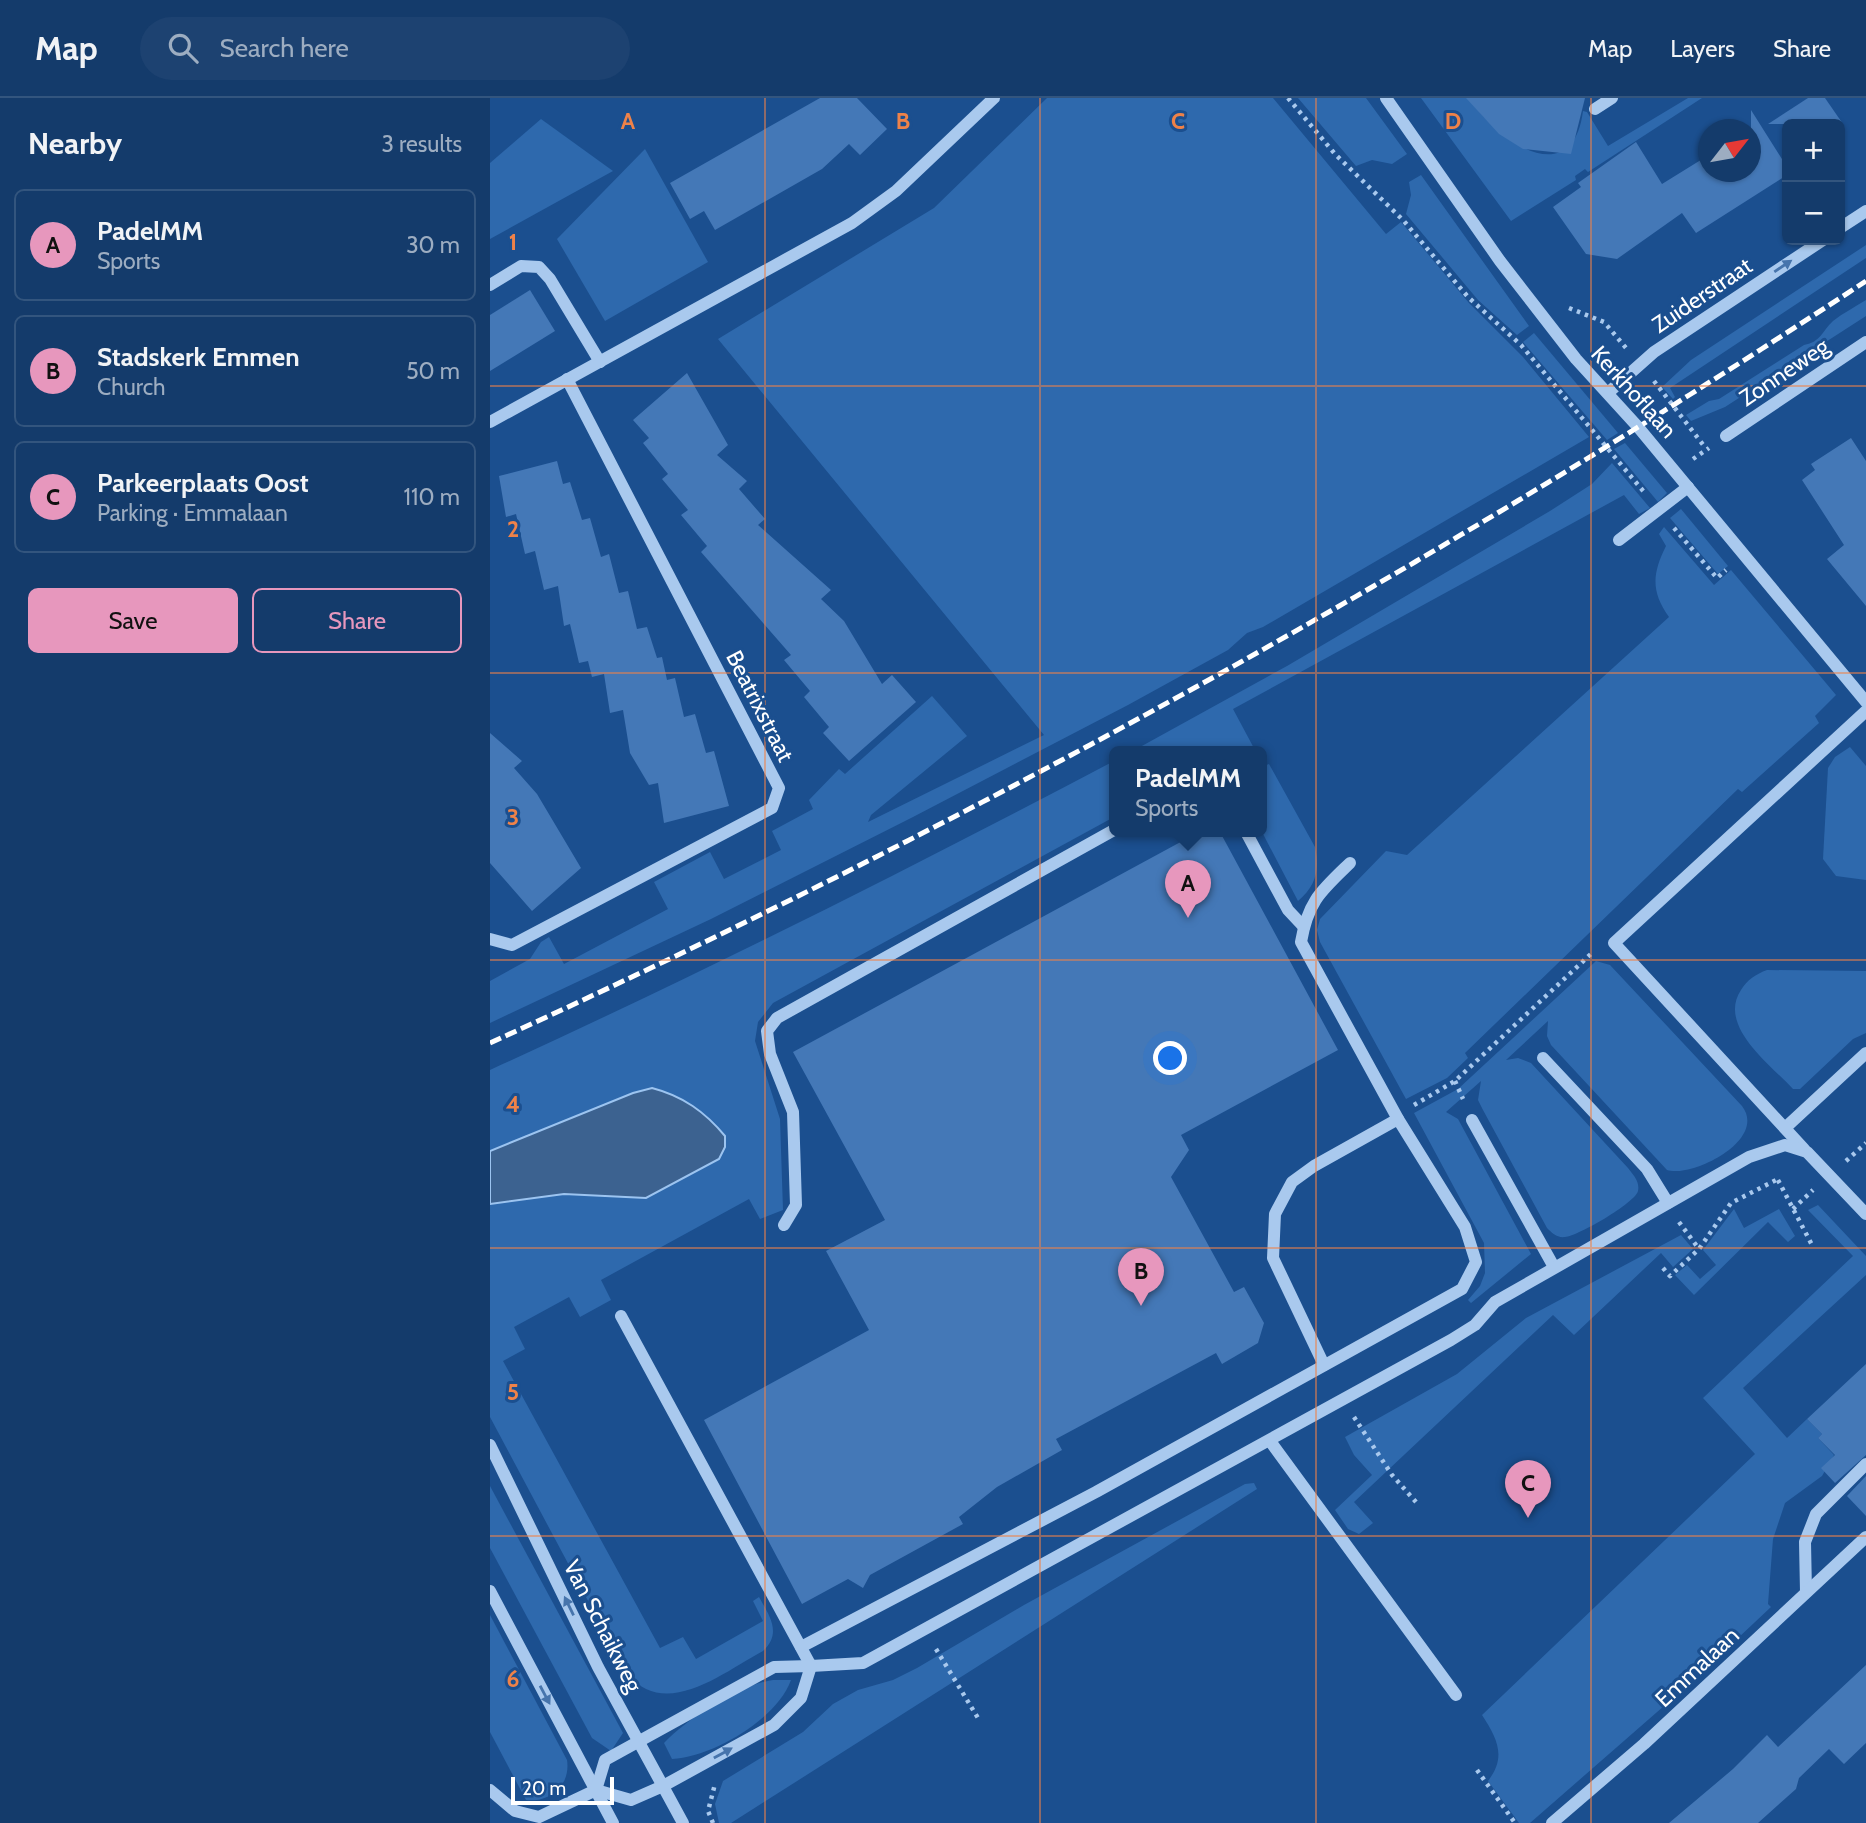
<!DOCTYPE html>
<html lang="en">
<head>
<meta charset="utf-8">
<style>
  body { margin:0; font-family:Cabin,sans-serif; background:#1d4271; color:#f1f3f6 }
  .controls { position:absolute; right:21px; top:21px; display:grid; overflow:hidden; border-radius:10px; box-shadow:0 2px 5px #0004 }
  .controls button { width:63px; height:63px; display:grid; place-items:center; padding:0; border:0; border-bottom:2px solid #33557e; background:#143b6b; color:#f1f3f6; font:35px sans-serif }
  .compass { position:absolute; left:1208px; top:21px; width:63px; height:63px; border-radius:50%; background:#143b6b; box-shadow:0 2px 5px #0004; rotate:59deg }
  .scale { position:absolute; left:21px; bottom:18px; width:103px; box-sizing:border-box; padding-left:7px; border:4px solid #fff; border-top:0; font-size:19px; line-height:24px; white-space:nowrap; color:#fff; -webkit-text-stroke:5px #1b4f8f; paint-order:stroke }
  .you { position:absolute; left:681px; top:961px; width:24px; height:24px; margin:-18px; border:5px solid #fff; border-radius:50%; background:#1a73e8; box-shadow:0 0 0 10px #1a73e833 }
  .badge { display:grid; place-items:center; width:46px; height:46px; border-radius:50%; background:#e797bd; color:#111; font-size:23px; font-weight:700 }
  .pin { position:absolute; translate:-50% -58px; filter:drop-shadow(0 2px 4px #0008) }
  .pin::after { content:''; position:absolute; top:37px; width:24px; height:21px; background:inherit; clip-path:polygon(0 0,100% 0,50% 100%) }
  .popup { position:absolute; left:619px; top:648px; width:158px; height:91px; box-sizing:border-box; display:grid; place-content:center; border-radius:10px; background:#143b6b; filter:drop-shadow(0 2px 5px #0005); font-size:23px; white-space:nowrap; color:#9dadc1 }
  .popup b { font-size:26px; color:#f1f3f6 }
  .popup::after { content:''; position:absolute; left:50%; top:100%; margin-left:-14px; border:14px solid transparent; border-top-color:#143b6b }
  .list { margin:0; padding:0; list-style:none }
  h2 { display:flex; justify-content:space-between; align-items:center; height:91px; margin:0; padding:0 28px; font-size:30px }
  h2 small { font-size:23px; font-weight:400; color:#9dadc1 }
  .list li { display:grid; grid-template-columns:46px 1fr auto; gap:21px; align-items:center; box-sizing:border-box; height:112px; margin:0 14px 14px; padding:0 14px; border:2px solid #33557e; border-radius:10px }
  .list b { display:block; font-size:26px; white-space:nowrap }
  .list p { margin:0; font-size:23px; white-space:nowrap; color:#9dadc1 }
  .list em { font-size:23px; font-style:normal; color:#9dadc1 }
  .actions { display:flex; gap:14px; padding:21px 28px }
  .actions a { flex:1; padding:16px 0; border:2px solid #e797bd; border-radius:10px; text-align:center; font-size:24px; color:#e797bd }
  .actions .main { background:#e797bd; color:#111 }
  .icon { flex:none; width:38px; height:38px; fill:none; stroke:currentColor; stroke-width:2; stroke-linecap:round; stroke-linejoin:round }
  .map { position:relative; flex:none; width:1376px; height:1725px; overflow:hidden }
  header { display:flex; align-items:center; gap:42px; box-sizing:border-box; height:98px; padding:0 35px; background:#143b6b; border-bottom:2px solid #33557e }
  header strong { font-size:33px }
  nav { display:flex; gap:38px; margin-inline-start:auto; font-size:24px }
  .search { width:490px; height:63px; background:#1d4271; display:flex; align-items:center; gap:18px; box-sizing:border-box; padding:0 24px; border-radius:38px; color:#9dadc1; font-size:26px }
  main { display:flex }
  aside { flex:1; background:#143b6b }
  .map>svg:first-child { display:block }
  .green { fill:#2e69ad }
  .water { fill:#3c6290; stroke:#9cc4f0; stroke-width:2 }
  .building { fill:#4478b7 }
  .lines { fill:none; stroke-linecap:round; stroke-linejoin:round }
  .path { stroke:#a9c9ee; stroke-width:4.5; stroke-dasharray:3.5 5; stroke-linecap:butt }
  .minor { stroke:#a9c9ee; stroke-width:12 }
  .rail { stroke:#fff; stroke-width:5; stroke-dasharray:12 5; stroke-linecap:butt }
  .oneway { fill:#4674ac }
  .grid { fill:none; stroke:#ee8249; stroke-width:2; stroke-opacity:0.55 }
  .labels { text-anchor:middle; dominant-baseline:central; stroke-width:6; stroke-linejoin:round; paint-order:stroke }
  .street-label { font-size:23px; fill:#fff; stroke:#1b4f8f }
  .grid-label { font-size:23px; text-anchor:middle; font-weight:bold; fill:#ee8249; stroke:#1b4f8f; stroke-width:6; stroke-linejoin:round; paint-order:stroke }
</style>
</head>
<body>
<header>
<strong>Map</strong>
<div class="search"><svg class="icon" aria-label="search" viewBox="0 0 24 24"><circle cx="10" cy="10" r="6"/><path d="M15 15l6 6"/></svg>Search here</div>
<nav><a>Map</a><a>Layers</a><a>Share</a></nav>
</header>
<main>
<aside>
<h2>Nearby<small>3 results</small></h2>
<ul class="list">
<li><span class="badge">A</span><div><b>PadelMM</b><p>Sports</p></div><em>30 m</em></li>
<li><span class="badge">B</span><div><b>Stadskerk Emmen</b><p>Church</p></div><em>50 m</em></li>
<li><span class="badge">C</span><div><b>Parkeerplaats Oost</b><p>Parking · Emmalaan</p></div><em>110 m</em></li>
</ul>
<div class="actions"><a class="main">Save</a><a>Share</a></div>
</aside>
<div class="map">
<svg width="1376" height="1725" viewBox="0 0 1376 1725">
  <rect width="100%" height="100%" fill="#1b4f8f"/>
  <g class="green">
    <path d="M557,0H783L896,136L911,124L979,205L1033,259L1099,339L773,529L757,535L738,552L638,607L423,719L221,821L0,925V883L40,861L51,844L59,839L74,866L178,811L164,784L220,754L234,781L291,752L282,733L323,711L319,702L349,671L355,676L442,598L477,638L381,717L378,724L554,637L228,241L444,110Z"/>
    <path d="M808,0H876L917,56L902,66L882,62L866,68Z"/>
    <path d="M931,0H979C1004,40 1082,97 1093,13L1097,14L1118,48L1198,0H1212L1098,74L1095,71L1085,78L1086,82L1021,123Z"/>
    <path d="M51,21L123,73L0,141V65Z"/>
    <path d="M155,51L218,164L115,223L67,141Z"/>
    <path d="M931,77L1039,228L1027,237L988,202L916,116L921,97L919,84Z"/>
    <path d="M1376,147V160L1180,290L1185,299L1183,301L1172,289L1201,262Z"/>
    <path d="M1376,202V218L1235,309L1201,323L1196,317L1219,303L1229,301L1314,247C1331,244 1332,233 1343,223C1353,215 1365,209 1376,202Z"/>
    <path d="M1044,235L1128,335L1117,342L1033,244Z"/>
    <path d="M1135,345L1177,395L1168,404L1124,351Z"/>
    <path d="M1122,365L1160,410L1149,416L1134,397L743,611L766,654H641L797,568L1060,413L1102,386Z"/>
    <path d="M1191,411L1238,468L1228,476L1180,420Z"/>
    <path d="M1174,429L1224,487L1241,472L1346,597L1325,618L1329,625L1252,694L1248,691L975,955L978,960L957,980L916,1001L830,844L827,832L830,821L896,753L917,757L1179,519C1161,494 1162,476 1176,448L1169,436Z"/>
    <path d="M1360,649L1376,668V782L1346,778L1333,761L1338,670L1345,659Z"/>
    <path d="M624,663V719L283,905L268,924L265,943L290,1021L293,1112L270,1121L259,1101L111,1182L121,1202L90,1219L79,1199L24,1229L35,1251L13,1263L170,1550L193,1539L206,1561L273,1523L263,1503L269,1499C280,1519 292,1535 273,1553C232,1575 176,1622 137,1576L0,1319V1106L74,1096L156,1100L143,995L0,1053V972C212,875 419,771 624,663Z"/>
    <path d="M772,664L774,668L779,666L825,749C830,772 826,788 808,803L772,734Z"/>
    <path d="M1106,863L1120,867L1252,1008C1278,1042 1202,1080 1177,1072L1061,947L1057,938L1058,923L1016,962L1028,960L1041,965L1138,1070C1143,1077 1150,1083 1148,1093C1145,1105 1088,1138 1075,1139C1067,1140 1062,1135 1057,1130L993,1012L988,1002L991,983L956,1014L968,1021L1041,1156L981,1205L978,1202L990,1188L995,1175L994,1145L924,1015L968,991Z"/>
    <path d="M1277,872L1376,873V935L1363,941L1310,991H1303C1281,967 1227,928 1251,892C1257,882 1266,876 1277,872Z"/>
    <path d="M1328,1107L1376,1158V1177L1253,1290L1297,1340L1317,1321L1332,1336L1328,1340L1344,1357L1332,1378L1295,1405L1283,1441L1278,1506L1281,1509L1198,1587L1040,1725H1029L998,1683C1017,1659 1007,1640 992,1617L1265,1356L1213,1300L1363,1158L1318,1112Z"/>
    <path d="M1244,1111L1254,1130L1289,1111L1305,1138L1298,1144L1278,1124L1204,1197L1185,1177L1197,1167L1210,1181L1226,1167L1213,1152Z"/>
    <path d="M1191,1137L1203,1151L1183,1169L1171,1155L1084,1237L1063,1217L864,1404L883,1425L869,1436L858,1431L845,1412L882,1377L864,1357L855,1339L967,1276L1036,1220Z"/>
    <path d="M764,1385L767,1391L241,1725H229L225,1706L233,1683L313,1634L343,1606L368,1592L403,1582L427,1570L534,1507L755,1386Z"/>
    <path d="M0,1388L133,1635L121,1653L102,1640L0,1450Z"/>
    <path d="M0,1517L77,1662C81,1687 60,1705 36,1702L0,1634Z"/>
    <path d="M283,1582H301C287,1621 223,1659 182,1661L174,1645C198,1620 249,1587 283,1582Z"/>
  </g>
  <path class="water" d="M162,990C193,998 215,1014 235,1038V1049L229,1061L156,1100L74,1096L0,1106V1053L143,995Z"/>
  <g class="building">
    <path d="M330,0H367L397,31L370,57L359,46L332,71L225,132L214,113L200,121L180,85Z"/>
    <path d="M976,0H1095L1081,56L1033,51L1009,36Z"/>
    <path d="M1318,0H1335L1353,26H1278Z"/>
    <path d="M1261,12L1297,69V77L1206,135L1192,115L1127,161L1096,156L1063,109L1091,89L1088,85L1146,44L1172,86L1214,60L1219,74H1223L1227,80L1236,74H1261Z"/>
    <path d="M40,192L65,233L0,273V217Z"/>
    <path d="M197,275L238,347L227,357L257,383L249,391L275,421L268,427L341,492L331,501L354,523L392,586L402,577L426,604L359,663L333,635L339,629L314,599L320,593L294,562L301,557L211,454L217,448L191,417L198,412L172,381L178,376L153,345L159,340L143,322Z"/>
    <path d="M1361,340L1376,363V508L1337,461L1354,447L1312,382L1325,372L1321,366Z"/>
    <path d="M67,363L73,386L80,384L92,422L100,420L111,459L119,456L129,495L138,493L147,531L157,529L167,560L172,559L177,582L185,580L194,619L205,616L216,655L224,653L239,708L174,725L168,685L159,687L140,655L133,612L120,615L114,576L102,579L98,563L89,565L80,526L74,528L68,488L54,492L45,453L35,456L26,416L16,419L9,378Z"/>
    <path d="M0,635L32,663L24,670L47,696L91,770L42,813L0,765Z"/>
    <path d="M709,734H730L848,952L691,1037L699,1052L681,1079L744,1194L754,1189L774,1225L768,1245L732,1266L726,1255L566,1341L572,1352L507,1389L469,1419L473,1426L380,1477L373,1490L358,1481L312,1506L214,1322L379,1232L336,1153L395,1122L303,954Z"/>
    <path d="M1376,1266V1357L1345,1385L1331,1370L1345,1357L1328,1340L1332,1336L1317,1321Z"/>
    <path d="M1376,1378V1418L1357,1398Z"/>
    <path d="M1376,1567V1645L1354,1666L1339,1651L1309,1680L1306,1691L1268,1725H1179L1243,1671L1277,1637L1288,1649Z"/>
  </g>
  <g class="lines">
    <g class="path">
      <path d="M798,0L845,56L913,122L978,199L1031,247L1154,394"/>
      <path d="M1079,210L1114,224L1136,250"/>
      <path d="M1164,283L1214,348"/>
      <path d="M1203,361L1219,350"/>
      <path d="M1184,430L1227,480L1236,472"/>
      <path d="M965,983L973,1001"/>
      <path d="M924,1007L965,983L1103,854"/>
      <path d="M1356,1063L1376,1045"/>
      <path d="M1288,1082L1322,1147"/>
      <path d="M1303,1111L1323,1092"/>
      <path d="M1189,1124L1209,1151"/>
      <path d="M1173,1170L1180,1178L1209,1151L1241,1105L1288,1081"/>
      <path d="M864,1319L902,1377L926,1404"/>
      <path d="M446,1551L488,1620"/>
      <path d="M987,1672L1025,1725"/>
      <path d="M223,1725L218,1713L225,1686"/>
    </g>
    <g class="minor">
      <path d="M896,0L1010,163L1086,261L1148,329L1376,604"/>
      <path d="M1105,11L1122,0"/>
      <path d="M1350,130L1376,113"/>
      <path d="M0,187L31,168L49,169L60,181L110,264"/>
      <path d="M1119,294L1164,254L1333,142"/>
      <path d="M0,324L362,125L406,93L504,0"/>
      <path d="M1236,338L1376,244"/>
      <path d="M1129,442L1198,389"/>
      <path d="M756,734L798,812L813,828"/>
      <path d="M0,841L22,847L282,710L289,690L77,281"/>
      <path d="M1053,960L1157,1071L1178,1105"/>
      <path d="M982,1022L1064,1169"/>
      <path d="M1295,1030L1376,955"/>
      <path d="M1314,1051L1124,845L1376,613"/>
      <path d="M294,1127L306,1107L303,1014L280,956L277,933L287,920L624,732"/>
      <path d="M131,1218L321,1568L373,1565L961,1242L985,1227L1005,1204L1259,1059L1295,1047L1317,1054L1376,1116"/>
      <path d="M834,1267L783,1160L785,1116L802,1084L824,1068L908,1021"/>
      <path d="M780,1343L966,1597"/>
      <path d="M0,1347L108,1569L193,1725"/>
      <path d="M0,1493L123,1725"/>
      <path d="M1316,1494L1315,1444L1326,1416L1376,1366"/>
      <path d="M311,1549L606,1394L972,1191L986,1164L975,1129L908,1021L811,844C818,803 831,793 860,765"/>
      <path d="M0,1692L25,1713L49,1719L106,1692L141,1702L173,1688L284,1627L311,1600L321,1568L284,1569L115,1662L106,1692"/>
      <path d="M1062,1725L1154,1646L1376,1439"/>
    </g>
    <path class="rail" d="M0,945C478,727 938,472 1376,183"/>
  </g>
  <defs><path id="oneway-solid" d="M-6-.8H1V-3.2L6.5 0L1 3.2V.8H-6Z" transform="scale(1.75)"/></defs>
  <g class="oneway">
    <use href="#oneway-solid" transform="translate(1293 168) rotate(-34)"/>
    <use href="#oneway-solid" transform="translate(79 1508) rotate(-116)"/>
    <use href="#oneway-solid" transform="translate(55 1597) rotate(62)"/>
    <use href="#oneway-solid" transform="translate(233 1655) rotate(-29)"/>
  </g>
  <path class="grid" d="M275,0V1725M550,0V1725M826,0V1725M1101,0V1725M0,288H1376M0,575H1376M0,862H1376M0,1150H1376M0,1438H1376"/>
  <g class="labels">
    <g class="street-label">
      <text transform="translate(1212 197) rotate(-34)">Zuiderstraat</text>
      <text transform="translate(1294 274) rotate(-34)">Zonneweg</text>
      <text transform="translate(1144 294) rotate(48)">Kerkhoflaan</text>
      <text transform="translate(270 608) rotate(63)">Beatrixstraat</text>
      <text transform="translate(113 1528) rotate(63)">Van Schaikweg</text>
      <text transform="translate(1207 1569) rotate(-43)">Emmalaan</text>
    </g>
  </g>
  <g class="grid-label">
    <text x="138" y="31">A</text>
    <text x="413" y="31">B</text>
    <text x="688" y="31">C</text>
    <text x="963" y="31">D</text>
    <text x="23" y="152">1</text>
    <text x="23" y="439">2</text>
    <text x="23" y="727">3</text>
    <text x="23" y="1014">4</text>
    <text x="23" y="1302">5</text>
    <text x="23" y="1589">6</text>
  </g>
</svg>
<div class="controls">
<button>+</button>
<button>−</button>
</div>
<svg class="compass" viewBox="-18 -18 36 36"><path d="M0-13l5 13h-10z" fill="#e53935"/><path d="M0 13l5-13h-10z" fill="#9dadc1"/></svg>
<div class="scale">20 m</div>
<div class="you"></div>
<div class="pin badge" style="left:698px;top:820px">A</div>
<div class="popup"><b>PadelMM</b>Sports</div>
<div class="pin badge" style="left:651px;top:1208px">B</div>
<div class="pin badge" style="left:1038px;top:1420px">C</div>
</div>
</main>
</body>
</html>
